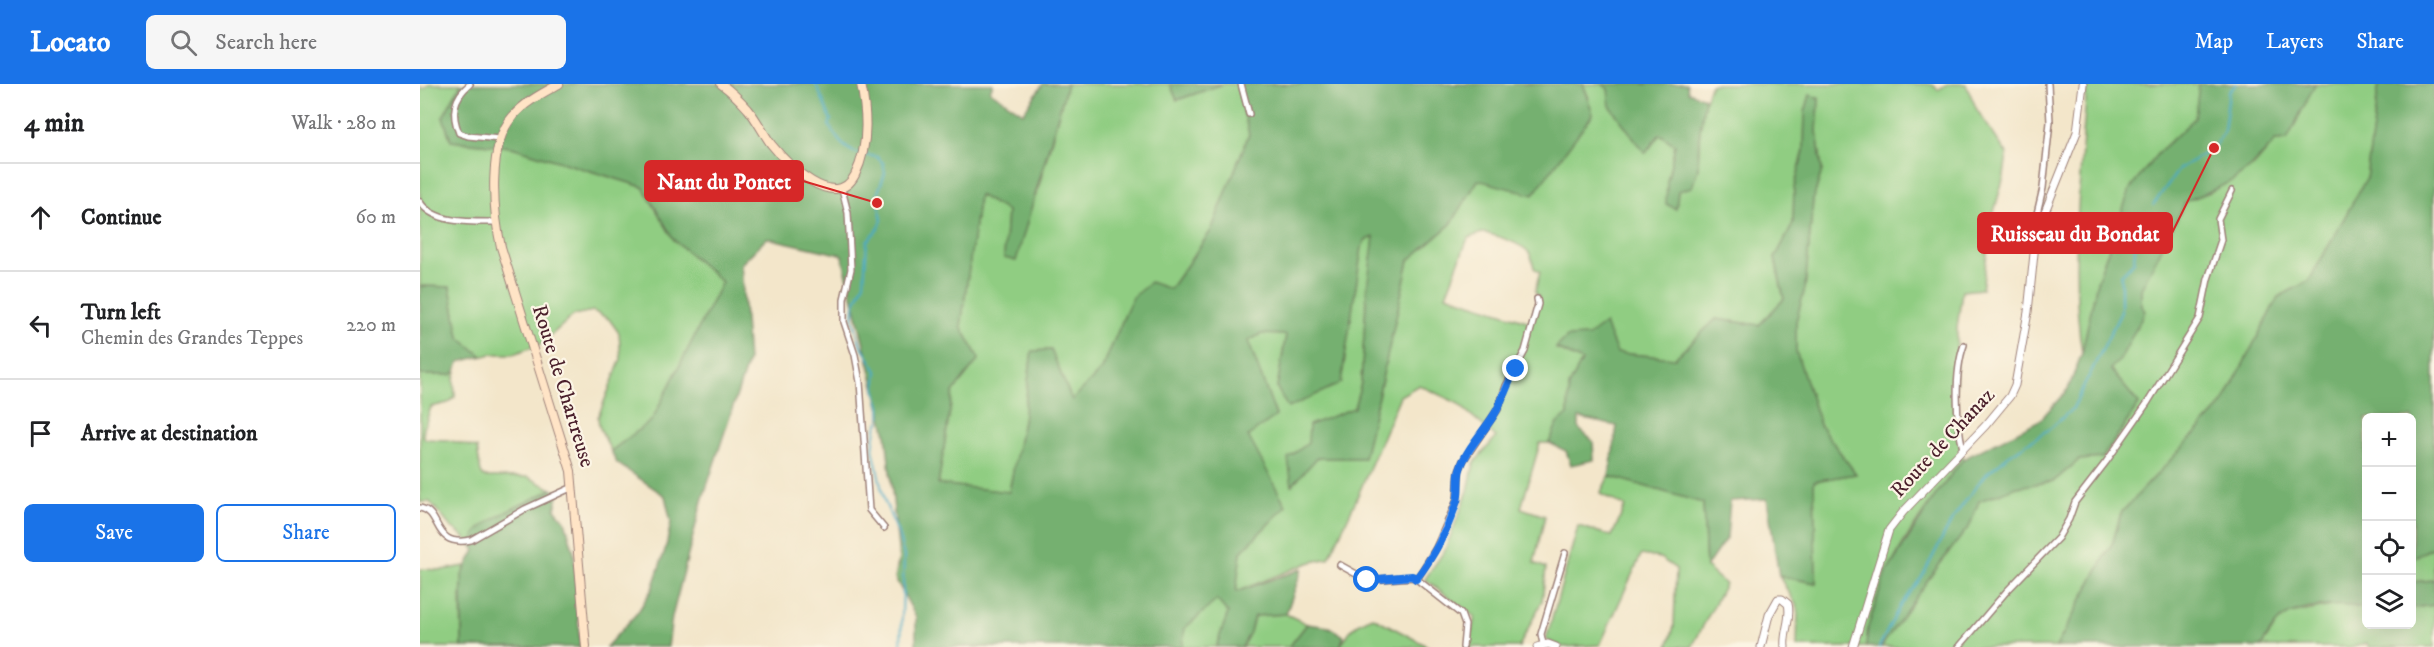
<!DOCTYPE html>
<html lang="en">
<head>
<meta charset="utf-8">
<style>
  body { margin:0; font-family:"IM FELL DW Pica",serif; background:#f6f6f6; color:#202124 }
  .controls { position:absolute; right:18px; bottom:18px; display:grid; overflow:hidden; border-radius:9px; box-shadow:0 6px 24px #0002 }
  .controls button { width:54px; height:54px; display:grid; place-items:center; padding:0; border:0; border-bottom:2px solid #e0e0e0; background:#fff; color:#202124; font:30px sans-serif }
  .stop { position:absolute; width:18px; height:18px; margin:-14px; border:4px solid #1a73e8; border-radius:50%; background:#fff }
  .stop.end { background:#1a73e8; border-color:#fff; box-shadow:0 2px 6px #0008 }
  .list { margin:0; padding:0; list-style:none }
  h2 { display:flex; justify-content:space-between; align-items:center; height:78px; margin:0; padding:0 24px; font-size:26px }
  h2 small { font-size:20px; font-weight:400; color:#757577 }
  .list li { display:grid; grid-template-columns:39px 1fr auto; gap:18px; align-items:center; box-sizing:border-box; height:108px; padding:0 24px; border-top:2px solid #e0e0e0 }
  .list b { display:block; font-size:22px; white-space:nowrap }
  .list p { margin:0; font-size:20px; white-space:nowrap; color:#757577 }
  .list em { font-size:20px; font-style:normal; color:#757577 }
  .actions { display:flex; gap:12px; padding:18px 24px }
  .actions a { flex:1; padding:14px 0; border:2px solid #1a73e8; border-radius:9px; text-align:center; font-size:21px; color:#1a73e8 }
  .actions .main { background:#1a73e8; color:#fff }
  .icon { flex:none; width:33px; height:33px; fill:none; stroke:currentColor; stroke-width:2; stroke-linecap:round; stroke-linejoin:round }
  .map { position:relative; flex:none; width:2014px; height:563px; overflow:hidden }
  header { display:flex; align-items:center; gap:36px; box-sizing:border-box; height:84px; padding:0 30px; background:#1a73e8; color:#fff }
  header strong { font-size:28px }
  nav { display:flex; gap:33px; margin-inline-start:auto; font-size:21px }
  .search { width:420px; height:54px; background:#f6f6f6; display:flex; align-items:center; gap:15px; box-sizing:border-box; padding:0 21px; border-radius:9px; color:#757577; font-size:22px }
  main { display:flex }
  aside { flex:1; background:#fff }
  .map>svg:first-child { display:block }
  .green { fill:#90cd82; stroke:#6d7656; stroke-width:1.5; fill-rule:evenodd }
  .forest { fill:#74b070; stroke:#5f684e; stroke-width:1.5 }
  .lines { fill:none; stroke-linecap:round; stroke-linejoin:round }
  .stream { stroke:#47abc7; stroke-width:2 }
  .minor-casing { stroke:#9e827a; stroke-width:8 }
  .tertiary-casing { stroke:#9e827a; stroke-width:9 }
  .secondary-casing { stroke:#9e827a; stroke-width:10 }
  .minor { stroke:#fff; stroke-width:5 }
  .tertiary { stroke:#fff; stroke-width:7 }
  .secondary { stroke:#ffe4c6; stroke-width:8 }
  .route { stroke:#1a73e8; stroke-width:8 }
  .labels { text-anchor:middle; dominant-baseline:central; stroke-width:4.5; stroke-linejoin:round; paint-order:stroke }
  .street-label { font-size:21px; fill:#4a1f2b; stroke:#fcf5e5 }
  .leader { fill:none; stroke:#d62828; stroke-width:2 }
  .callout-dot { fill:#d62828; stroke:#fcf5e5; stroke-width:2 }
  .callout { fill:#d62828; stroke:#d62828; stroke-width:2 }
  .callout-label { font-size:22px; text-anchor:middle; font-weight:bold; fill:#fff }
</style>
</head>
<body>
<header>
<strong>Locato</strong>
<div class="search"><svg class="icon" aria-label="search" viewBox="0 0 24 24"><circle cx="10" cy="10" r="6"/><path d="M15 15l6 6"/></svg>Search here</div>
<nav><a>Map</a><a>Layers</a><a>Share</a></nav>
</header>
<main>
<aside>
<h2>4 min<small>Walk · 280 m</small></h2>
<ul class="list">
<li><svg class="icon" aria-label="ahead" viewBox="0 0 24 24"><path d="M12 20V5M6 11l6-6 6 6"/></svg><div><b>Continue</b></div><em>60 m</em></li>
<li><svg class="icon" aria-label="left" viewBox="0 0 24 24"><path d="M17 20v-9H6M10 6l-5 5 5 5"/></svg><div><b>Turn left</b><p>Chemin des Grandes Teppes</p></div><em>220 m</em></li>
<li><svg class="icon" aria-label="arrive" viewBox="0 0 24 24"><path d="M6 21V4h12l-3 4 3 4H6"/></svg><div><b>Arrive at destination</b></div></li>
</ul>
<div class="actions"><a class="main">Save</a><a>Share</a></div>
</aside>
<div class="map">
<svg width="2014" height="563" viewBox="0 0 2014 563">
  <rect width="100%" height="100%" fill="#fcf5e5"/>
  <filter id="ink" filterUnits="userSpaceOnUse"><feTurbulence type="fractalNoise" baseFrequency=".0167" numOctaves="2"/><feDisplacementMap in="SourceGraphic" scale="12" xChannelSelector="R" yChannelSelector="G"/><feConvolveMatrix kernelMatrix="1 2 1 2 8 2 1 2 1" color-interpolation-filters="sRGB"/></filter>
  <filter id="wash" filterUnits="userSpaceOnUse"><feTurbulence type="fractalNoise" baseFrequency=".008" numOctaves="4" result="noise"/><feDisplacementMap in="SourceGraphic" scale="24" xChannelSelector="R" yChannelSelector="G"/><feGaussianBlur stdDeviation="1.35" result="paint"/><feColorMatrix in="noise" values="0 0 0 0 0 0 0 0 0 0 0 0 0 0 0 0 0 1.4 0 .05"/><feComposite in="paint" operator="in"/></filter>
  <g filter="url(#wash)">
    <rect width="100%" height="100%" fill="#f3e6ca"/>
    <g class="green">
      <path d="M9,0H41L23,33L31,57L92,63L223,103L254,156L302,198L232,336L191,367L179,342L178,333L201,275L199,249L189,235L173,227L154,231L121,260L93,270H71L61,273L39,253L30,203L0,202V4L4,5Z"/>
      <path d="M647,0H750L757,16L803,0H817L829,50L791,147L750,205L712,214L682,285L652,317L631,266L612,267L603,337L589,408L518,401L533,308L559,275L541,242L559,110L587,127L584,174L617,109Z"/>
      <path d="M1163,0H1182L1188,4L1191,22L1226,69L1240,50L1255,61L1247,98L1256,124L1258,107L1278,85C1279,56 1279,26 1291,0H1512L1518,6L1527,0H1546L1557,26L1587,70L1584,92L1572,135L1562,205L1542,207L1537,244L1535,334L1543,375C1501,431 1452,492 1446,563H1377L1378,524L1359,492L1396,499L1394,397L1436,390L1400,341L1376,267V237L1385,204L1393,116L1402,86L1397,47L1399,15L1390,11L1385,28L1384,67L1374,104L1373,140L1355,174L1364,215L1339,241L1296,235L1255,274L1197,269L1168,252L1147,254L1136,265L1162,277L1149,302L1148,331L1129,359H1120L1101,424L1125,432L1114,479L1126,484L1122,517L1099,563H1048L1055,533L1005,495L1025,466L1048,407L1054,379L1076,353L1037,319L999,301L980,312L936,416L909,474L888,479L816,508L821,468L866,422L827,352L856,331L828,257L841,250L866,251L857,304L921,299L942,163L945,156L955,153L947,204L941,299L934,324L889,342V359L872,400L897,374H944L989,176L1031,140L1058,96L1169,14ZM1062,149C1073,150 1104,160 1110,170C1112,173 1113,180 1114,184L1120,188L1115,207L1119,213L1110,238L1026,211L1048,154Z"/>
      <path d="M1667,0H1779L1780,3L1775,34L1738,69L1710,106L1677,198L1662,269C1649,185 1661,85 1667,0Z"/>
      <path d="M1895,0H1959L1946,95L1889,197L1858,213L1802,321L1701,429L1693,458L1636,563H1461L1497,510L1550,441L1559,417L1597,403L1634,397L1659,376L1682,374L1719,320L1690,285L1721,221V205L1731,182L1766,117L1790,108L1834,82L1855,57L1867,56Z"/>
      <path d="M36,287L34,295L35,313L28,319L11,323L4,344L3,352L6,355L28,356L57,364L61,389L64,393H108L132,405C112,417 70,433 56,449C54,452 53,458 52,462L42,451L30,442L10,418H0V291H30Z"/>
      <path d="M1189,392L1283,419L1286,483L1305,500L1272,563H1248L1254,542L1256,485L1240,474L1221,471L1180,561L1143,563L1126,556L1158,442L1192,452L1205,422L1180,410Z"/>
      <path d="M2014,463V496L1992,498V474Z"/>
      <path d="M45,482L41,510L42,563H0V485L22,486Z"/>
      <path d="M797,515L808,529L796,563H762L764,544Z"/>
      <path d="M1921,520L1946,525V540H1992V524L2014,521V563H1949L1947,559L1934,563H1841L1858,538L1870,530Z"/>
      <path d="M866,530L887,540L869,563H822L830,548L834,532Z"/>
      <path d="M953,533L1009,563H920C930,545 933,541 953,533Z"/>
    </g>
    <g class="forest">
      <path d="M41,0H573L570,7L603,29L623,0H647L596,177L584,174L587,127L559,111L541,242L559,275L533,308L518,400L589,408L603,337L612,267L631,266L652,316L682,285L712,214L730,198L750,205L791,147L829,50L817,0H1163L1173,30L1113,111L1058,96L1031,140L989,176L944,374H897L872,401L868,374L888,359L889,341L934,324L941,299L947,204L954,153L945,156L942,163L921,299L868,324L857,304L866,251L841,250L828,257L856,332L828,352L866,422L821,468L816,508L882,485L866,530L834,532L830,548L822,563H796L808,529L797,516L765,544L762,563H496V533L475,494L479,474L466,350L422,171L347,154L321,180L328,277L282,417L252,533L248,563H186L218,528L232,505L246,463L251,438L245,412L197,379L191,367L232,336L302,198L254,156L223,103L92,63L31,57L23,33Z"/>
      <path d="M750,0H803L757,16Z"/>
      <path d="M1182,0H1267L1268,8L1285,14L1279,54L1278,85L1272,103L1258,107L1256,125L1246,120L1247,98L1255,61L1240,50L1225,69L1190,22L1188,5Z"/>
      <path d="M1779,0H1895L1867,56L1855,57C1824,94 1810,100 1766,117L1721,205V221L1725,227L1700,276L1690,285L1719,320L1682,374L1659,376L1634,397L1597,403L1559,417L1550,441L1512,490L1461,563H1446L1448,543L1465,491L1515,412L1543,375L1620,336L1648,305L1662,269L1677,198L1710,105L1738,69L1775,34Z"/>
      <path d="M1959,0H2014V463L1992,474V334H1946V525C1925,518 1878,522 1860,536C1852,543 1846,555 1841,563H1636L1693,458L1701,429L1802,321L1858,213L1889,197L1946,95Z"/>
      <path d="M1390,11L1399,14L1397,47L1402,86L1393,116L1385,204L1376,237V267L1400,341L1436,390L1394,397L1396,499L1359,492L1347,415L1310,417L1307,453L1286,483L1283,419L1189,392L1197,342L1159,334V345L1173,357L1174,376L1151,381L1146,367L1129,359L1137,340L1148,331L1149,302L1162,277L1136,264L1147,253L1168,252L1185,240L1197,269L1255,274L1296,235L1339,241L1364,215L1355,174L1373,140L1374,104L1384,67L1385,28Z"/>
      <path d="M0,202L30,203L39,253L62,272L39,278L36,287L30,291H0Z"/>
      <path d="M132,405L139,408L135,425L145,437L154,469L160,563H42V491L55,466L52,462C53,458 54,452 56,449C70,432 112,417 132,405Z"/>
      <path d="M2014,496V521L1992,524V498Z"/>
      <path d="M887,540L909,543L924,552L920,563H869Z"/>
    </g>
    <g class="lines">
      <g class="stream">
        <path d="M396,0L411,36L409,41C417,55 424,66 440,70"/>
        <path d="M445,71L457,73L463,79L465,89L457,111L462,136L459,144L447,157L444,199L434,221L433,235L441,262L457,287L455,304L460,323V336L456,344L453,365L464,416L478,449L484,472L481,563"/>
        <path d="M1733,121L1760,84L1794,64L1804,47L1809,8L1816,0"/>
        <path d="M1459,563L1481,520L1502,493L1532,436L1563,393L1588,372L1632,343L1653,324L1701,228V191L1714,178L1716,151L1730,131"/>
      </g>
    </g>
  </g>
  <g filter="url(#ink)">
    <g class="lines">
      <defs>
        <g id="minor">
          <path d="M50,0C33,14 31,30 39,49L48,52L80,55"/>
          <path d="M821,0L829,30"/>
          <path d="M422,105L428,129L431,185L424,215V238L435,271L440,298L449,426L464,444"/>
          <path d="M0,118C14,140 53,138 76,138"/>
          <path d="M1618,142L1615,138L1623,104L1630,38L1628,0"/>
          <path d="M1543,365C1536,337 1534,288 1544,261"/>
          <path d="M0,424C23,428 11,464 51,456L105,425L153,403"/>
          <path d="M920,481L947,496L994,493L1041,530L1045,541L1043,563"/>
          <path d="M997,495L1016,464L1037,416L1039,387L1043,377L1078,325L1086,302L1105,267L1118,220L1117,215"/>
          <path d="M1123,560L1121,550L1145,469"/>
          <path d="M1539,563L1586,508L1638,454L1649,435L1655,418L1686,378L1728,318L1780,234L1788,195L1801,156L1798,135L1812,107"/>
        </g>
        <g id="tertiary">
          <path d="M1117,563L1128,560L1136,563"/>
          <path d="M1341,563L1349,531L1358,515H1362L1368,520C1372,534 1363,548 1365,563"/>
          <path d="M1433,563L1469,446L1483,428L1566,341L1590,312L1595,301L1608,228L1616,150L1657,48L1663,0"/>
        </g>
        <g id="secondary">
          <path d="M139,0C123,9 105,18 93,32C67,61 73,127 81,163L151,387L166,563"/>
          <path d="M301,0C311,7 320,16 328,25C337,36 343,49 351,60C367,80 415,129 435,91C449,63 447,29 441,0"/>
        </g>
      </defs>
      <use href="#minor" class="minor-casing"/>
      <use href="#tertiary" class="tertiary-casing"/>
      <use href="#secondary" class="secondary-casing"/>
      <use href="#minor" class="minor"/>
      <use href="#tertiary" class="tertiary"/>
      <use href="#secondary" class="secondary"/>
    </g>
  </g>
  <g class="lines" filter="url(#ink)">
    <path class="route" d="M947,496L992,492L996,495C1014,472 1028,444 1037,417C1040,406 1037,395 1040,385C1047,363 1066,346 1077,326C1084,312 1088,298 1096,285"/>
  </g>
  <g class="labels">
    <g class="street-label">
      <text transform="translate(143 302) rotate(73)">Route de Chartreuse</text>
      <text transform="translate(1523 359) rotate(-47)">Route de Chanaz</text>
    </g>
  </g>
  <path class="leader" d="M457 119L383 97M1794 64L1752 149"/>
  <g class="callout-dot">
    <circle cx="457" cy="119" r="6"/>
    <circle cx="1794" cy="64" r="6"/>
  </g>
  <g class="callout">
    <rect x="225" y="77" width="158" height="40" rx="6"/>
    <rect x="1558" y="129" width="194" height="40" rx="6"/>
  </g>
  <g class="callout-label">
    <text x="304" y="105">Nant du Pontet</text>
    <text x="1655" y="157">Ruisseau du Bondat</text>
  </g>
</svg>
<div class="controls">
<button>+</button>
<button>−</button>
<button><svg class="icon" aria-label="locate" viewBox="0 0 24 24"><circle cx="12" cy="12" r="6"/><path d="M12 2v4M12 18v4M2 12h4M18 12h4"/></svg></button>
<button><svg class="icon" aria-label="layers" viewBox="0 0 24 24"><path d="M12 4l9 5-9 5-9-5zM3 14l9 5 9-5"/></svg></button>
</div>
<div class="stop" style="left:947px;top:496px"></div>
<div class="stop end" style="left:1096px;top:285px"></div>
</div>
</main>
</body>
</html>
